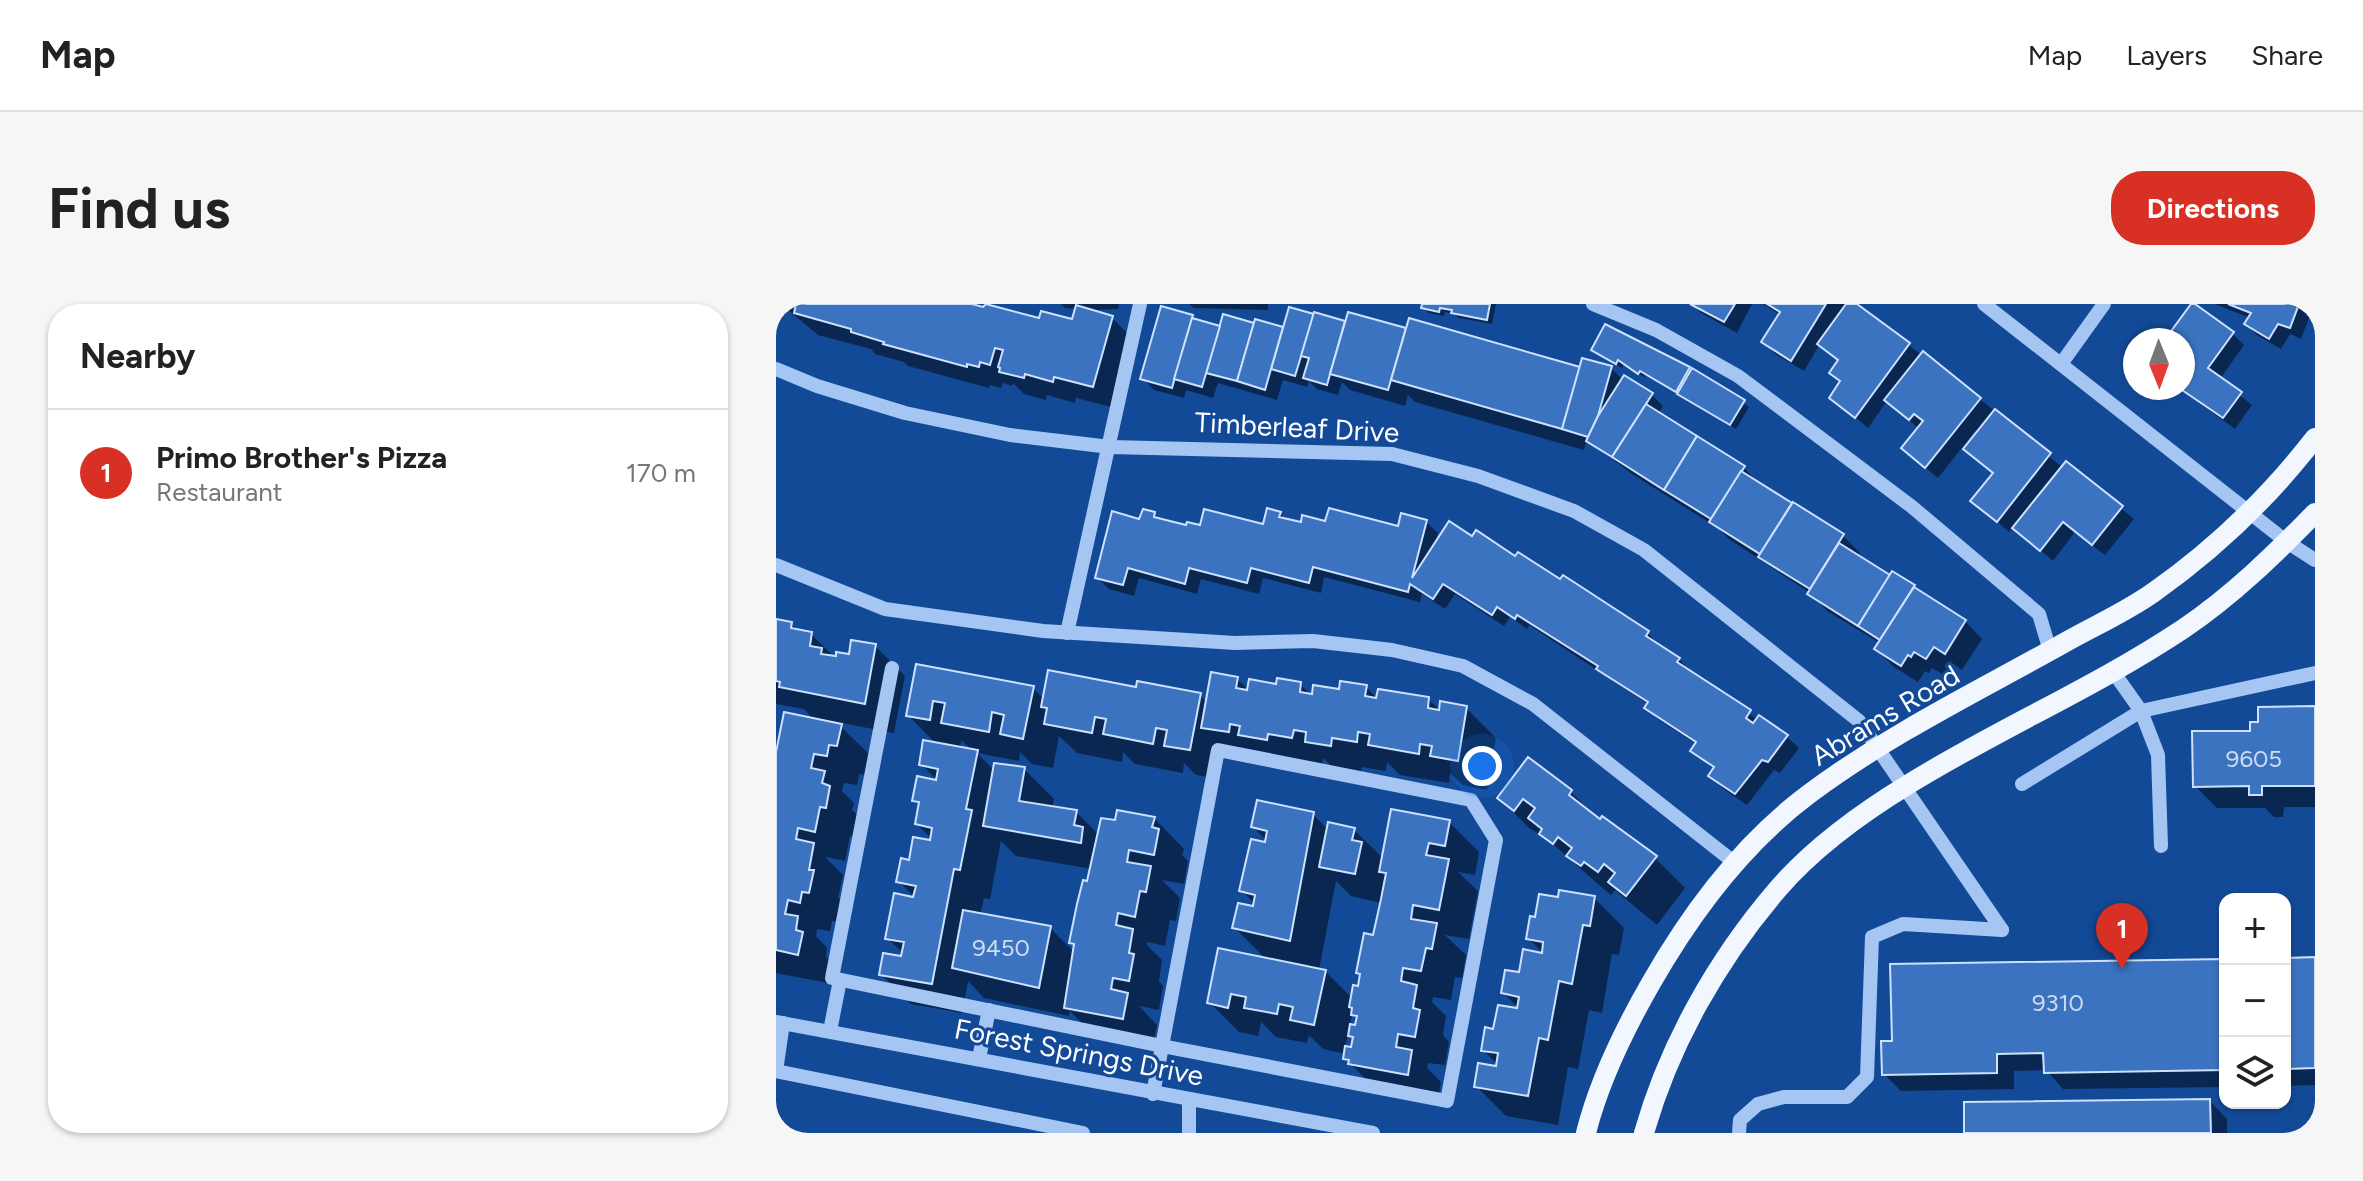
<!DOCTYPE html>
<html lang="en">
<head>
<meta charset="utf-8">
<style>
  body { margin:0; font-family:Figtree,sans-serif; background:#f6f6f6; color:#222 }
  .controls { position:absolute; right:24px; bottom:24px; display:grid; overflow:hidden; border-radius:16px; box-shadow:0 2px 6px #0004 }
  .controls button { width:72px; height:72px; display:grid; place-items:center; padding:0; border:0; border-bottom:2px solid #e0e0e0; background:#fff; color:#222; font:40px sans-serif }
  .compass { position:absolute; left:1347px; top:24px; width:72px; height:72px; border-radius:50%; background:#fff; box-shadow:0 2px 6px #0004; rotate:179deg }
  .you { position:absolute; left:706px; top:462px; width:28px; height:28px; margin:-20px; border:6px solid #fff; border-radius:50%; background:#1a73e8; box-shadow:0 0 0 12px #1a73e833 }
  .badge { display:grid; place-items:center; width:52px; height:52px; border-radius:50%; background:#d93025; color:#fff; font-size:26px; font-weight:700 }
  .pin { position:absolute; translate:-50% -66px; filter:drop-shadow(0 2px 4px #0008) }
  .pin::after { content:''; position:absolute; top:42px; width:28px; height:24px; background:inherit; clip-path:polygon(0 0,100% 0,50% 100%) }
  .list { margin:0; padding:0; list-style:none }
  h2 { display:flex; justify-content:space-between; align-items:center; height:104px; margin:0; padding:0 32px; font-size:34px }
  h2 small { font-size:26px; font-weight:400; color:#767676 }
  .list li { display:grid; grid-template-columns:52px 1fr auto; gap:24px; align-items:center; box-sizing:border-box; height:128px; padding:0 32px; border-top:2px solid #e0e0e0 }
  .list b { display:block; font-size:30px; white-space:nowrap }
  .list p { margin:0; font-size:26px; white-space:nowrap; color:#767676 }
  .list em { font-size:26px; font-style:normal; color:#767676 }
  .icon { flex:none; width:44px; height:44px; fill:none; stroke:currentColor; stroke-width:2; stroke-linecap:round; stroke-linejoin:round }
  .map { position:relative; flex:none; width:1539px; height:829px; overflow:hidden; border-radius:32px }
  header { display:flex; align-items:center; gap:48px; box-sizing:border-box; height:112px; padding:0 40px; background:#fff; border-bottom:2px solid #e0e0e0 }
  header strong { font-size:38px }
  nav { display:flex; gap:44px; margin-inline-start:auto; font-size:28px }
  .intro { display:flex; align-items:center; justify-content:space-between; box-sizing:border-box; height:192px; padding:0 48px }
  h1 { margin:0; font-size:56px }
  .button { padding:20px 36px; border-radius:32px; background:#d93025; color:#fff; font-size:28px; font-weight:700 }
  main { display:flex; gap:48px; padding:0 48px }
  aside { flex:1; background:#fff; border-radius:32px; box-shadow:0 2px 6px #0004 }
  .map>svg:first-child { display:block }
  .shadow { fill:#0007; fill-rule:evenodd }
  .building { fill:#3c73c0; stroke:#cde1fd; stroke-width:2 }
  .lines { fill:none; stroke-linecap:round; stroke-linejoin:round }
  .minor { stroke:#a5c6f3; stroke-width:14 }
  .major { stroke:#f1f6ff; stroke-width:20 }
  .labels { text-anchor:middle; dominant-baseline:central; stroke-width:6; stroke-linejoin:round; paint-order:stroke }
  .number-label { font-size:24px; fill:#cedcef }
  .street-label { font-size:28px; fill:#fff; stroke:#134a98 }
</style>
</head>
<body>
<header>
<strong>Map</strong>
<nav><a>Map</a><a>Layers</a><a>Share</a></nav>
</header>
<div class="intro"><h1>Find us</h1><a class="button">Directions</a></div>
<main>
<aside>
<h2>Nearby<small></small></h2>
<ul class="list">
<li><span class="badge">1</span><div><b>Primo Brother's Pizza</b><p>Restaurant</p></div><em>170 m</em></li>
</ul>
</aside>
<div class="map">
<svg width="1539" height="829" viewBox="0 0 1539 829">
  <rect width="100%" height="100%" fill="#134a98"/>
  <g class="shadow">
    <path d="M0,0H188L264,17L298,18L301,5L289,4L285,0H343L342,5L318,6L335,13L358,36L339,104L300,94L299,99L271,91L270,96L248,90L237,79L236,82L227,79L225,84L214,81L213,84L132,62L128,58L99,50L95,45L42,31L11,5L1,4L0,7Z"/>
    <path d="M413,0H492V6L418,4Z"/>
    <path d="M648,0H720L716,20L683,14L678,10L669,8L668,12L653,9L647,4Z"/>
    <path d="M916,0H976L961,29L925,9Z"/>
    <path d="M987,0H1078L1204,95L1287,164L1290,160L1358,215L1329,251L1299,228L1277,257L1237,223L1233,228L1197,197L1218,170L1190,145L1203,128L1200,126L1162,174L1140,156L1143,125L1111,97L1092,124L1055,93L1066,79L1063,58L1044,40L1028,67L999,50L988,38L1004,11Z"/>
    <path d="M1439,0H1530L1536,6L1525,35L1514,30L1505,45L1482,32L1470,20L1474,14Z"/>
    <path d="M449,12L509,26L568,19L629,26L805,65L835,64L847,76L876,91L887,102L882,110L968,164L986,182L1067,232L1084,249L1082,253L1114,274L1138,282L1146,291L1189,317L1206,335L1186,366L1176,359L1168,371L1156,364L1153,369L1149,367L1142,378L1118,363L1100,345L1104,339L1051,307L1034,289L953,235L942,224L856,170L818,141L810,139L808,146L639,98L632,91L629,102L574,86L566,78L562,91L541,85L533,77L531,83L507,76L501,96L442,79L437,94L410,86L408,94L378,86L367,74L416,13L421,18L445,25Z"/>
    <path d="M1456,29L1468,41L1444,75L1476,101L1459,125L1402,84H1407V36H1398Z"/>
    <path d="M818,46L913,64L973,103L960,125L870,71L868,73L848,60L846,64Z"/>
    <path d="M504,209L511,217L526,220L623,225L650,218L662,229L659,242L697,235L784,278L787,274L872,329L883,342L903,355L914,367L982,416L983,414L1011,433L1023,444L1004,469L998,466L971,501L946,484L935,472L939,466L916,447L920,440L882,415L870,403L872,400L753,321L751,325L734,313L728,322L679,290L669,305L646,290L644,298L548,273L545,289L487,274L483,290L425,275L421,290L363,274L358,292L333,285L321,273L364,217L378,210L385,217L412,223L425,224L488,222Z"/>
    <path d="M0,317L15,320L23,328L35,330L61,356L99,342L129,372L118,429L60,418L95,452L91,471L83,470L81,481L68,479L66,487L78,499L76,506L84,513L80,533L74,532L69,557L49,553L67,571L62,594L67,598L63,618L56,617L54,627L41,625L40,632L51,644L50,653L56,659L52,679L0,669V458L39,417L28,405L0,400Z"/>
    <path d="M142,362L257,384L268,395L362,385L424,391L431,399L461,375L473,386L524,380L537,393L590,383L602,395H652L665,407L690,404L720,434L711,486L687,481L674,469L673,479L624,471L611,458L610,467L586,463L584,471L561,467L547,454L546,463L449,445L444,475L420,471L408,459L407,469L359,460L347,448L346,458L301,449L283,432L277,464L256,460L244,448L243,457L201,449L219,467L248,465L278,495L276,504L300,508L323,531L341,519L378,514L408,545L406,551L412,557L408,580L386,576L404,594L400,617L394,616L389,642L371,638V641L386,656L383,677L387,682L383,706L363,702L381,721L376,744L320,734L294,707L293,712L208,694L192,677L186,709L135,700L105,670L127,654L128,650L111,634L141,596L123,577L135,558L155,539L156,535L141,520L144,502L139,496L163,478L145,460L161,441L132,411ZM185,436L197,447L184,445ZM225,537L240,552L316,565L296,638L300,642L299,649L274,624L204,611L208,594L214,595Z"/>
    <path d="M1539,404V503H1508L1507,513H1498L1489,504H1441L1419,482L1477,429Z"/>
    <path d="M752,456L795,488L824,517L879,554L909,584L881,621L839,586L835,591L823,581L770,534L753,524L723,494Z"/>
    <path d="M537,510L552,526H578L608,555L673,518L703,548L699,571L682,568L702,587L693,635L669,631L690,651L686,674L679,673L675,696L657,693L656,698L670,712L667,731L673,738L669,761L652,759L651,764L665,778L661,800L604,790L569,754L570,750L547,745L533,731L531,739L500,733L485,718L482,732L463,728L433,698L490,655L458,623L478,605L479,600L466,587L491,537L477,523ZM560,577L575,592L606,599L598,633L582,668L586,672L584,684L577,695L549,667L543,666ZM576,710L582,715L581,724L574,722ZM572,730L579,736L577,746L569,744Z"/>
    <path d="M818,594L848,624L843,651L836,650L826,709L813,706L802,765L792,763L782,821L730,812L700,782L721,764L722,761L707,746L719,727L746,707L727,689L744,670L769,651L752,634L761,616L784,596Z"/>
    <path d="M1539,655V781L1509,782V656Z"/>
    <path d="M1449,657V783L1287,785L1270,766L1238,767V785L1125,787L1108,770Z"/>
    <path d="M1434,797L1451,815V829H1190Z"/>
  </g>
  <g class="building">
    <path d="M20,0H196L207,3L210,0L263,14L265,7L296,15L300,1L337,12L317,83L278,73L277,78L249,70L248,74L223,68L224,64L222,63L227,46L219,44L214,61L204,58L203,63L191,60V63L107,40L108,38L75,28V25L18,9Z"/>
    <path d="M646,0H714L711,16L675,9L676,6L664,4L663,8L645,4Z"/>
    <path d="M914,0H959L948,18Z"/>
    <path d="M991,0H1050L1015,57L985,38L1004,8Z"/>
    <path d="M1070,0H1081L1134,39L1079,114L1053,94L1064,77L1053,69L1062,56L1041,40Z"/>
    <path d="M1415,0H1419L1458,28L1432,64L1466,88L1447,114L1403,84H1407V36H1396L1398,33L1393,30Z"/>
    <path d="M1452,0H1523L1514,24L1502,20L1493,35L1468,20L1475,9Z"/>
    <path d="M385,2L417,11L396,84L364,75Z"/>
    <path d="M513,3L538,10L519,72L495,65Z"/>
    <path d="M538,8L569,17L551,81L527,74L533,54L525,52Z"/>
    <path d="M572,8L630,24L612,86L554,70Z"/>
    <path d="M447,10L478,19L461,77L430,69Z"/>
    <path d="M416,14L444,22L426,83L398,75Z"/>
    <path d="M633,14L804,63L786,125L615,76Z"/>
    <path d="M479,15L507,23L489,86L461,77Z"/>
    <path d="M829,20L914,63L900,88L864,67L862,70L842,56L840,60L815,46Z"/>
    <path d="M1147,47L1205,94L1149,164L1125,144L1147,117L1138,110L1133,116L1108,96Z"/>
    <path d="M806,54L836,62L822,112L812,133L786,125Z"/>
    <path d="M916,64L969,96L954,121L901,90Z"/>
    <path d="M848,71L877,89L836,153L810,137L822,112Z"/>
    <path d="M870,100L921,132L888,186L836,153Z"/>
    <path d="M1219,105L1275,149L1221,218L1194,197L1217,169L1187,145Z"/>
    <path d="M921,132L969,162L935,215L888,186Z"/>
    <path d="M1290,157L1347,202L1316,241L1287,218L1264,247L1236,224Z"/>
    <path d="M965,167L1016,199L984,250L933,218Z"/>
    <path d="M1017,198L1068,230L1034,285L982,253Z"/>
    <path d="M491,204L505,208L503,213L525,218L526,211L549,217L553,204L622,222L625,209L651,216L636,274L673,217L696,232L700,226L739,252L742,248L784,275L787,271L873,327L870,332L904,354L901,358L975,406L970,414L977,419L983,411L1012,431L992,458L986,456L959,490L932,472L938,463L914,447L920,438L868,404L872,398L820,365L822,362L741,311L739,315L721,303L716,311L667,280L657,295L634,280L632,288L537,263L533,279L475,264L471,279L413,264L409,280L352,264L347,281L319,274L336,207L363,215L367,205L379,208L378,213L410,221L411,218L424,221L428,205L487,220Z"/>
    <path d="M1063,239L1114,271L1082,322L1031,290Z"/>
    <path d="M1116,267L1139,281L1104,336L1082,322Z"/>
    <path d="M1138,283L1190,316L1169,350L1158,343L1150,355L1138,348L1135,353L1132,351L1125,362L1098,345Z"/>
    <path d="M0,315L16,318L15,324L36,328L34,342L46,344L45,350L60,352V348L73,350L75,336L100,340L89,400L3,383L4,378L0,377Z"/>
    <path d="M140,360L258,382L247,435L224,430L228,411L216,408L213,428L165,419L169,399L157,397L154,416L130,412Z"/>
    <path d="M272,366L360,383L361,377L425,389L414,446L388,442L391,426L380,424L377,440L327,430L330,415L319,413L316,429L268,420L271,404L265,403Z"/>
    <path d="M435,368L462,373L460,384L471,386L473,375L500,380L501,374L525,378L524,388L536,390L537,381L563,385L564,377L591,381L589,392L600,394L602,385L653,393L652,404L663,406L664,397L691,402L682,457L654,452L656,442L644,440L643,450L592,441L594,430L582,428L581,438L556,434L555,442L529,438L530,428L518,426L516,434L492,430L491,436L462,431L464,422L454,420L453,428L425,424Z"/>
    <path d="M1539,402V482H1486V491H1473V482L1417,483L1416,427H1474V418H1482V403Z"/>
    <path d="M8,408L66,420L61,442L53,441L51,452L38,450L35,464L49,467L46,479L54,482L50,504L44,503L39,528L22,524L20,535L38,539L33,566H38L33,589L26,588L24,599L12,596L9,610L22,612L20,626L27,628L22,651L0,646V448Z"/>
    <path d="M147,436L202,446L190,505L196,506L184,566L178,565L156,680L103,671L107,649L125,652L128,638L109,635L118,589L137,593L140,582L120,578L125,554L133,556L137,533L154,536L156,524L139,520L143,498L136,497L141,472L160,476L162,465L143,461Z"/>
    <path d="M752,453L796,486L793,491L824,515L826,512L881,552L850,592L832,578L839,569L828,560L822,568L808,558L805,562L790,552L796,544L782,533L777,540L763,530L766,525L752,514L759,504L747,495L738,507L721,494Z"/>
    <path d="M218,459L249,463L243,497L301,506L298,521L307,523L305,539L207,522Z"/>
    <path d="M481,496L538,508L514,637L456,624L462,599L477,602L479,591L463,587L475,535L489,538L491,527L475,523Z"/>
    <path d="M615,505L674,516L669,542L653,539L650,551L673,555L663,606L637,601L635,615L661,619L656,645L650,644L645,667L627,664L625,677L641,681L637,704L644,706L639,733L622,730L620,743L636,746L632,771L572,760L573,756L567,755L569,742L575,743L577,733L572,732L574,720L579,721L581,712L575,711L576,704L573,703L577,681L582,682L584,670L580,669L588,629L597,631L605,595L610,569L603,568Z"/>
    <path d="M341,506L379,513L376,523L383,525L378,551L353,546L351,558L375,562L370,588L364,587L359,613L342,609L340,621L357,625L353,649L358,650L353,677L337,674L335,685L352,689L347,715L288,704L298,640L293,639L301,600L307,576L311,577L325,514L339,516Z"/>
    <path d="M552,518L579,524L576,536L586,538L579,570L543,563Z"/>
    <path d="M783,586L819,592L814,622L807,621L796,680L783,677L772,736L763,734L752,792L698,783L702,759L720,762L722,749L705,747L709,723L717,725L722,701L741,704L743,693L725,689L729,666L743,668L747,645L766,649L767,638L750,635L754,612L759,613L763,590L782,593Z"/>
    <path d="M187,606L275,622L263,684L176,664Z"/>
    <path d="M442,644L550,666L538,721L514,716L517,703L503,700L501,710L468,704L470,693L455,690L452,704L431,699Z"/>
    <path d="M1539,653V764L1509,765V654Z"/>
    <path d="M1449,655V766L1268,769L1267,749L1221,750V769L1106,771L1105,737H1116L1114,660Z"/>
    <path d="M1434,795L1435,829H1188V798Z"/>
  </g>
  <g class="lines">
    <g class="minor">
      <path d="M817,0L880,26L962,72L1135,202L1263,310L1274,347"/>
      <path d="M1208,0L1511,238L1539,256"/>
      <path d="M1285,60L1328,0"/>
      <path d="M0,65L41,82L129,109L234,131L334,143L616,150L702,172L798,207L868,246L1083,417L1226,626"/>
      <path d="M0,261L109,305L267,327L459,339L537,337L616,346L687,362L757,400L959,559"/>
      <path d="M291,329L364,0"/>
      <path d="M116,364L56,674L386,742L671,797L720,536L695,496L442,446C420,560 399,675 377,790"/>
      <path d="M1336,366L1365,407L1539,369"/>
      <path d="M1246,480L1365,407L1382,451L1385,542"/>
      <path d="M0,718L597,829"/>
      <path d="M54,727L64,676"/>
      <path d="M203,754L213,706"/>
      <path d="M0,767L307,829"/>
      <path d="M0,767L7,719"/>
      <path d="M413,829V796"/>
      <path d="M963,829L964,816L982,800L1008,793H1071L1091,773L1096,633L1127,620L1226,626"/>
    </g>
    <g class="major">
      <path d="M810,829C823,777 848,726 875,679C916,607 966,540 1033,490C1112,431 1202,387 1288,339C1318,322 1350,308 1378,288C1439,245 1493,193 1539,134"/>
      <path d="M868,829C893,741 941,656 1001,586C1036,545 1087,508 1133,480C1222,425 1320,383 1407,325C1456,292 1498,251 1539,209"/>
    </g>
  </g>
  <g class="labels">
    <g class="number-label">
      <text x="1478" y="454">9605</text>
      <text x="225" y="643">9450</text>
      <text x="1282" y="698">9310</text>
    </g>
    <g class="street-label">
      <text transform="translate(521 123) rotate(3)">Timberleaf Drive</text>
      <text transform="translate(1109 411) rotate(-31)">Abrams Road</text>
      <text transform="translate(303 748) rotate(11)">Forest Springs Drive</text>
    </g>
  </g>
</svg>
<div class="controls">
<button>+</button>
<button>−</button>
<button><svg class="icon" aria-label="layers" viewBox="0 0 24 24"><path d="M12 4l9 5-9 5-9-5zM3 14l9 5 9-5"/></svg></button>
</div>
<svg class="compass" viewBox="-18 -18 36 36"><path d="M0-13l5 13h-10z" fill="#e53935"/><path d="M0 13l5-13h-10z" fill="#767676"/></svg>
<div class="you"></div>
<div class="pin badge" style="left:1346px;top:665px">1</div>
</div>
</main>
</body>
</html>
